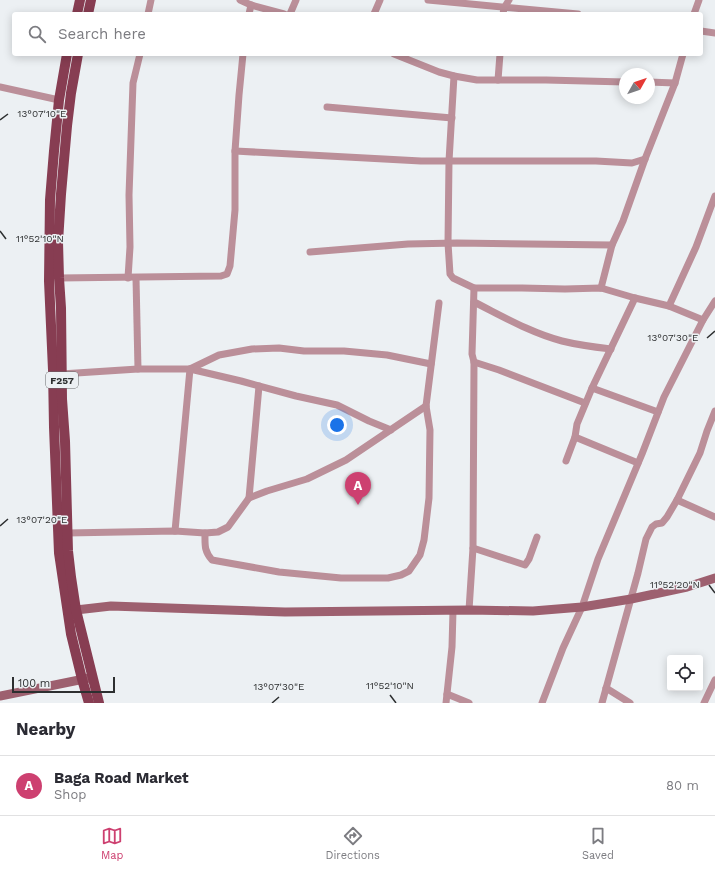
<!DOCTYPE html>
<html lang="en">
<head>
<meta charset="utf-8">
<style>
  body { margin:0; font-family:"Work Sans",sans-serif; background:#f7f7f7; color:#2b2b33 }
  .controls { position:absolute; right:12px; bottom:12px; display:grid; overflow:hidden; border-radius:4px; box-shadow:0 2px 10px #0003 }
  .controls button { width:36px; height:36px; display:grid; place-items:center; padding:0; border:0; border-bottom:1px solid #e1e1e2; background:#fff; color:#2b2b33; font:20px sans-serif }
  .compass { position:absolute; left:619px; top:68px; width:36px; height:36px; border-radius:50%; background:#fff; box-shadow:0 2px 10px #0003; rotate:50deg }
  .scale { position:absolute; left:12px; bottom:10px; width:103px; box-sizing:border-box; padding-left:4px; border:2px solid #2d2f30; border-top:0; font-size:11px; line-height:14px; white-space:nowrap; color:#2d2f30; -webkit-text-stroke:3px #ecf0f3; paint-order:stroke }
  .you { position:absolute; left:337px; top:425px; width:14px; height:14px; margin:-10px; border:3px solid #fff; border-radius:50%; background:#1a73e8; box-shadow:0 0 0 6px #1a73e833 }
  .badge { display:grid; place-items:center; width:26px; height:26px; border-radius:50%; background:#cd4070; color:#fff; font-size:13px; font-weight:700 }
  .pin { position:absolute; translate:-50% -33px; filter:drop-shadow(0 1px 2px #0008) }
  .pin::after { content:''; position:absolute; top:21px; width:14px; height:12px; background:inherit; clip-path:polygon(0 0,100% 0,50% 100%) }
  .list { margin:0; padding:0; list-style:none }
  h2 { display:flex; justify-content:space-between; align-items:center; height:52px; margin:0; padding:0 16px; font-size:17px }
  h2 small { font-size:13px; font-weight:400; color:#7c7c81 }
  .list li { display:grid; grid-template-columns:26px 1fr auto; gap:12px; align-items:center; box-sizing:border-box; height:60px; padding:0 16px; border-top:1px solid #e1e1e2 }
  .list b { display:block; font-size:15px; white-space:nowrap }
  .list p { margin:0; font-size:13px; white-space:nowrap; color:#7c7c81 }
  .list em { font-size:13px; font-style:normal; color:#7c7c81 }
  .icon { flex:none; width:22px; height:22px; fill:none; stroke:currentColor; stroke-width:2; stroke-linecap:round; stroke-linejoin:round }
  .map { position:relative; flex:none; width:715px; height:703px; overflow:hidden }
  .search { position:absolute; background:#fff; box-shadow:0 2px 10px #0003; left:12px; right:12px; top:12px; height:44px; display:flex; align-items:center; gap:10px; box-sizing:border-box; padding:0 14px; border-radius:4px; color:#7c7c81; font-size:15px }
  .sheet { height:112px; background:#fff }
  nav { display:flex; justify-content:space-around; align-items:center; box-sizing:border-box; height:56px; border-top:1px solid #e1e1e2; background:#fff; font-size:11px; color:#7c7c81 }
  nav a { display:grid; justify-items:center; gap:2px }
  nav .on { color:#cd4070 }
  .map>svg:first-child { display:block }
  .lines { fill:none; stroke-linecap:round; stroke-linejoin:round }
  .street { stroke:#bb8f99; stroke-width:7 }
  .secondary { stroke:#9d606f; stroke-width:9 }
  .primary { stroke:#873d52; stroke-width:10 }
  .ticks { fill:none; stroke:#2d2f30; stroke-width:1.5 }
  .labels { text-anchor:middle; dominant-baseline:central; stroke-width:3; stroke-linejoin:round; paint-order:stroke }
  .shield { fill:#ecf0f3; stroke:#66696a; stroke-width:1 }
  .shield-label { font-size:10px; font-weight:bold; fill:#2d2f30 }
  .ticks-label { font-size:10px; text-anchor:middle; fill:#2d2f30; stroke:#ecf0f3; stroke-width:3; stroke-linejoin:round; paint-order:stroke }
</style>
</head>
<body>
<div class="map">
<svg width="715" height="703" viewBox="0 0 715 703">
  <rect width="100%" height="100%" fill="#ecf0f3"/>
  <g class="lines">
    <g class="street">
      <path d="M240,0L251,5L284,14"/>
      <path d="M428,0L578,14"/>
      <path d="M148,14L151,0"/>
      <path d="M249,14L251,5"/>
      <path d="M290,14L296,0"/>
      <path d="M374,14L380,0"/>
      <path d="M503,14L504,8L509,0"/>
      <path d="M694,14L699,0"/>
      <path d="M701,31L715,33"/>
      <path d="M394,54L439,72L454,76L477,80H546L625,82"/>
      <path d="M454,76L449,161L448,243L450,274L453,278L474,288H522L565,289L601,288L635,298L669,306L703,320"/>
      <path d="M498,80L500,54"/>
      <path d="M649,82L675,83"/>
      <path d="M0,87L59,100"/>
      <path d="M327,107L452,118"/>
      <path d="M235,151L421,161H596L632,163L645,159"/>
      <path d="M310,252L408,244L457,243L612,245"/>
      <path d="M59,278L221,276L227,274L230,266L235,210V151L239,95L243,54"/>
      <path d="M128,278L130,247L129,195L133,83L140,54"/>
      <path d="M136,278L138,369"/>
      <path d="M601,288L612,245L623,221L645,159L675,83L683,54"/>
      <path d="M474,302C502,316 531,333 562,341C578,345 594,347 611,349"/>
      <path d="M669,306L696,247L715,196"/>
      <path d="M474,362L499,370L585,403"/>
      <path d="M190,369L219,355L252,349L279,348L304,351H344L387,355L431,364"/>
      <path d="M61,374L138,369H190L241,381L296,396L337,405L369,421L391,430"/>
      <path d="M592,388L658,412"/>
      <path d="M575,437L638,463"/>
      <path d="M566,461L575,437L577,424L592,388L635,298"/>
      <path d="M249,498L267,491L307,479L346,460L426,406"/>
      <path d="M677,500L715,517"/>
      <path d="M175,531L190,369"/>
      <path d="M67,533L175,531L205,533L218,532L228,527L249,498L259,386"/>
      <path d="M205,533C205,545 204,551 212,560L279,572L341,578H388L401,575L409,571L420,555L424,540L429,498L430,430L426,406L439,303"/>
      <path d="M473,548L525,565L529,559L537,537"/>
      <path d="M469,610L473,548L474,362L472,354L474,288"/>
      <path d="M606,688L630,703"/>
      <path d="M447,694L469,703"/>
      <path d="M446,703L452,647L453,611"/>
      <path d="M542,703L563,648L582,607L598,559L642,454L664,397L703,320L715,301"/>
      <path d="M602,703L638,573L646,539L652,527L656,524L662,523L667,517L677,500L700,453L707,431L715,411"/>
      <path d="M704,703L715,680"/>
    </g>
    <g class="secondary">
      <path d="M76,610L111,606L285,612L469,610L533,611L582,607L631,599L687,587L715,578"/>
      <path d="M0,696L89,678"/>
    </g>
    <g class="primary">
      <path d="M77,14L80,0"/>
      <path d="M88,14L91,0"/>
      <path d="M67,54L59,100L54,151L50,200L49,281L53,370L54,427L59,553L71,634L82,679L89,703"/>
      <path d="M78,54L71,93L67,126L61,194L58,242L59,278L61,308L62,399L65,441L68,551L71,577L76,610L99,703"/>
    </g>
  </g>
  <path class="ticks" d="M0,120L8,114M0,231L6,239M707,338L715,331M0,526L8,519M709,585L715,593M390,695L396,703M272,703L279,697"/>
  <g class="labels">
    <rect class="shield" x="46" y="372" width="32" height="16" rx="3"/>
    <g class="shield-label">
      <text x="62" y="380">F257</text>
    </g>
  </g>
  <g class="ticks-label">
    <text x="42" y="117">13°07'10"E</text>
    <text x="40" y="242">11°52'10"N</text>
    <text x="673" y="341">13°07'30"E</text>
    <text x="42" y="523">13°07'20"E</text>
    <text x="675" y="588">11°52'20"N</text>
    <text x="390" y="689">11°52'10"N</text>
    <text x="279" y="690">13°07'30"E</text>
  </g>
</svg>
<div class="controls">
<button><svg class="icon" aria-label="locate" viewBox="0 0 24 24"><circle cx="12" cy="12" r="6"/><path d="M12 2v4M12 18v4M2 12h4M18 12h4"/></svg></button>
</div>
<svg class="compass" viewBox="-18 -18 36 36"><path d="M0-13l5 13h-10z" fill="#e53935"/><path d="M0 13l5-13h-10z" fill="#7c7c81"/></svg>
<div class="scale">100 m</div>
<div class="you"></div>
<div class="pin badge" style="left:358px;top:505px">A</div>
<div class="search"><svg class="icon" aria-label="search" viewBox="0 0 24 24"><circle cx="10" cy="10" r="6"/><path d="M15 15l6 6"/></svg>Search here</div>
</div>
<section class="sheet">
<h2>Nearby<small></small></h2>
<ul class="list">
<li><span class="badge">A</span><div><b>Baga Road Market</b><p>Shop</p></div><em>80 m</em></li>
</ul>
</section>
<nav>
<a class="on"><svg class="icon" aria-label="map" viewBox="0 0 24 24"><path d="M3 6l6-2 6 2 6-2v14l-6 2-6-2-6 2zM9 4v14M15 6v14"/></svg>Map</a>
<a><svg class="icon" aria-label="directions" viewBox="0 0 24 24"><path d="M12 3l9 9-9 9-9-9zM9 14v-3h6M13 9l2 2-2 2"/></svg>Directions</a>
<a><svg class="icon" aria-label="saved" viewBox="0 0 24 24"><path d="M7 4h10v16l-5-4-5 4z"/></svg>Saved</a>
</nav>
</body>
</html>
